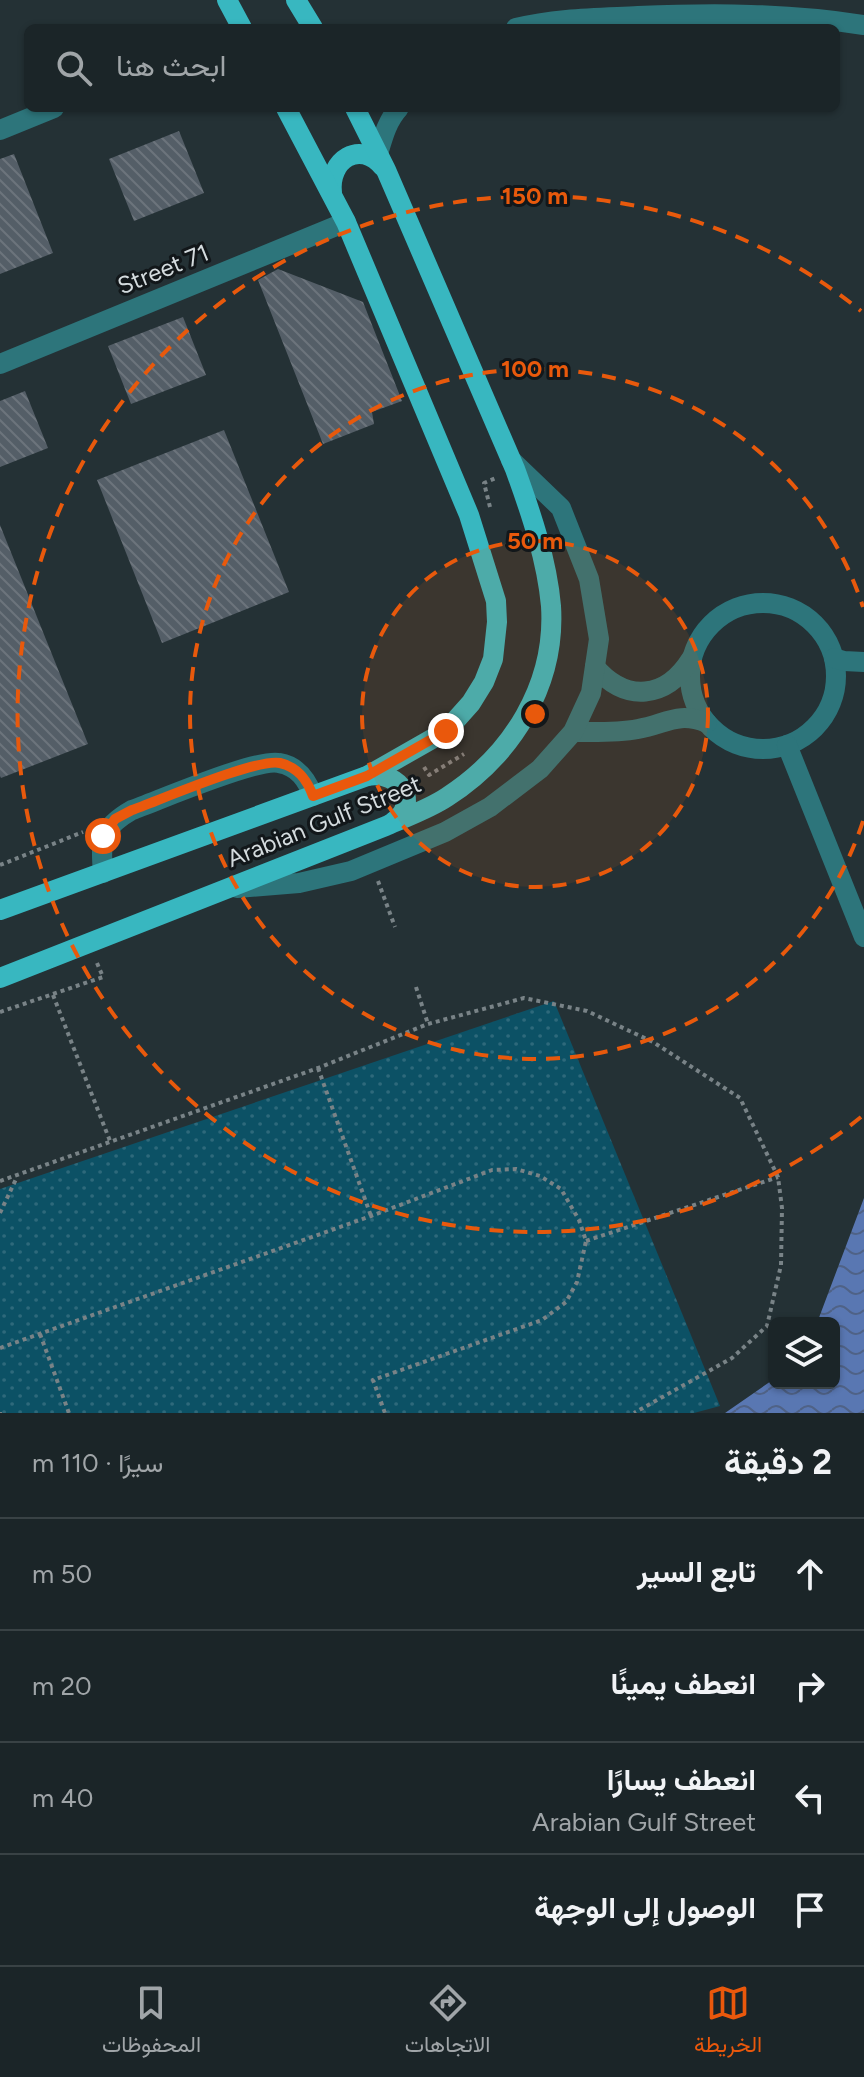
<!DOCTYPE html>
<html lang="ar">
<head>
<meta charset="utf-8">
<style>
  body { margin:0; font-family:Figtree,Vazirmatn,sans-serif; background:#242d30; color:#f1f3f6; direction:rtl }
  .controls { position:absolute; right:24px; bottom:24px; display:grid; overflow:hidden; border-radius:12px; box-shadow:0 2px 6px #0004 }
  .controls button { width:72px; height:72px; display:grid; place-items:center; padding:0; border:0; border-bottom:2px solid #394245; background:#1b2528; color:#f1f3f6; font:40px sans-serif }
  .stop { position:absolute; width:24px; height:24px; margin:-18px; border:6px solid #ea580c; border-radius:50%; background:#fff }
  .stop.end { background:#ea580c; border-color:#fff; box-shadow:0 2px 8px #0008 }
  .list { margin:0; padding:0; list-style:none }
  h2 { display:flex; justify-content:space-between; align-items:center; height:104px; margin:0; padding:0 32px; font-size:34px }
  h2 small { font-size:26px; font-weight:400; color:#a0a5a8 }
  .list li { display:grid; grid-template-columns:52px 1fr auto; gap:24px; align-items:center; box-sizing:border-box; height:112px; padding:0 32px; border-top:2px solid #394245 }
  .list b { display:block; font-size:30px; white-space:nowrap }
  .list p { margin:0; font-size:26px; white-space:nowrap; color:#a0a5a8 }
  .list em { font-size:26px; font-style:normal; color:#a0a5a8 }
  .icon { flex:none; width:44px; height:44px; fill:none; stroke:currentColor; stroke-width:2; stroke-linecap:round; stroke-linejoin:round }
  .map { position:relative; flex:none; width:864px; height:1413px; overflow:hidden; direction:ltr }
  .search { position:absolute; background:#1b2528; box-shadow:0 2px 6px #0004; left:24px; right:24px; top:24px; height:88px; display:flex; align-items:center; gap:20px; box-sizing:border-box; padding:0 28px; border-radius:12px; color:#a0a5a8; font-size:30px }
  .sheet { height:552px; background:#1b2528 }
  nav { display:flex; justify-content:space-around; align-items:center; box-sizing:border-box; height:112px; border-top:2px solid #394245; background:#1b2528; font-size:22px; color:#a0a5a8 }
  nav a { display:grid; justify-items:center; gap:4px }
  nav .on { color:#ea580c }
  .map>svg:first-child { display:block }
  .park { fill:url(#park-dots) }
  .water { fill:url(#water-waves) }
  .building { fill:url(#building-back-hatch) }
  .lines { fill:none; stroke-linecap:round; stroke-linejoin:round }
  .path { stroke:#798387; stroke-width:4; stroke-dasharray:4 4; stroke-linecap:butt }
  .minor { stroke:#2d757b; stroke-width:20 }
  .major { stroke:#38b7c0; stroke-width:20 }
  .route { stroke:#ea580c; stroke-width:10 }
  .ring { fill:none; stroke:#e8590c; stroke-width:4; stroke-dasharray:14 10 }
  .labels { text-anchor:middle; dominant-baseline:central; stroke-width:6; stroke-linejoin:round; paint-order:stroke }
  .street-label { font-size:24px; fill:#d4dbde; stroke:#12171a }
  .centre { fill:#e8590c; stroke:#12171a; stroke-width:4 }
  .ring-label { font-size:24px; text-anchor:middle; font-weight:bold; fill:#e8590c; stroke:#12171a; stroke-width:6; stroke-linejoin:round; paint-order:stroke }
</style>
</head>
<body>
<div class="map">
<svg width="864" height="1413" viewBox="0 0 864 1413">
  <defs>
    <pattern id="park-dots" width="8" height="8" patternUnits="userSpaceOnUse" patternTransform="scale(2)"><rect width="8" height="8" fill="#0c5165"/><path d="M2 2h.1M6 6h.1" fill="none" stroke="#2e697b" stroke-width="1.8" stroke-linecap="round"/></pattern>
    <pattern id="water-waves" width="16" height="10" patternUnits="userSpaceOnUse" patternTransform="scale(2)"><rect width="16" height="10" fill="#5977b2"/><path d="M0 5q4-4 8 0t8 0" fill="none" stroke="#4f6286"/></pattern>
    <pattern id="building-back-hatch" width="6" height="6" patternUnits="userSpaceOnUse" patternTransform="scale(2)"><rect width="6" height="6" fill="#545e67"/><path d="M-1 5l2 2M0 0l6 6M5-1l2 2" fill="none" stroke="#6c747c"/></pattern>
  </defs>
  <rect width="100%" height="100%" fill="#243135"/>
  <path class="park" d="M554,1001L720,1406L694,1413H0V1189Z"/>
  <path class="water" d="M864,1198V1413H725L774,1379V1383H834V1323H817Z"/>
  <g class="building">
    <path d="M179,131L204,193L134,221L109,159Z"/>
    <path d="M14,154L53,253L0,274V159Z"/>
    <path d="M278,269L363,302L402,401L372,412L374,424L323,444L258,280Z"/>
    <path d="M183,317L206,375L131,404L108,346Z"/>
    <path d="M25,391L48,448L0,467V401Z"/>
    <path d="M224,430L289,592L162,643L97,480Z"/>
    <path d="M0,525L88,744L1,778L0,776Z"/>
  </g>
  <g class="lines">
    <g class="path">
      <path d="M490,507L484,483L496,478"/>
      <path d="M424,767L429,775L464,754"/>
      <path d="M0,865L83,832"/>
      <path d="M378,881L395,927"/>
      <path d="M416,987L428,1024"/>
      <path d="M53,995L110,1141"/>
      <path d="M0,1012L103,977L97,963"/>
      <path d="M318,1068L371,1216"/>
      <path d="M0,1181L318,1068L428,1024L524,998L587,1011L653,1042L740,1098L778,1177L782,1208L781,1265L767,1326L732,1358L634,1413"/>
      <path d="M0,1213L17,1177"/>
      <path d="M586,1241L778,1177"/>
      <path d="M40,1334L69,1413"/>
      <path d="M0,1348L371,1216L492,1170L516,1169L540,1176L561,1189L579,1220L586,1241L577,1282L566,1302L542,1320L373,1380L385,1413"/>
      <path d="M0,1412V1413"/>
    </g>
    <g class="minor">
      <path d="M516,28C556,18 597,18 638,16C714,13 788,13 864,25"/>
      <path d="M0,130L54,108"/>
      <path d="M378,154C383,137 387,121 399,108"/>
      <path d="M0,364L346,222"/>
      <circle cx="763" cy="676" r="73"/>
      <path d="M834,658L844,661L864,662"/>
      <path d="M595,667C626,703 666,699 691,659"/>
      <path d="M573,732C595,732 617,733 638,729C666,724 678,711 707,723"/>
      <path d="M787,745L864,937"/>
      <path d="M103,873C100,839 102,827 132,810C160,800 257,758 279,763C298,766 307,780 313,796"/>
      <path d="M237,888L299,883L351,871L445,832L490,807L540,769L573,732L591,693L599,639L589,579L561,508L511,460"/>
    </g>
    <g class="major">
      <path d="M227,0L242,28"/>
      <path d="M296,0L313,28"/>
      <path d="M332,193C328,160 360,139 383,167"/>
      <path d="M367,776C402,770 420,805 393,822"/>
      <path d="M0,910L367,776L446,731L471,703L484,682L493,659L497,622L496,601L469,515L346,222L286,108"/>
      <path d="M0,978L386,826C406,817 429,809 447,797C512,755 556,685 551,606C547,560 531,513 515,469L386,170L355,108"/>
    </g>
  </g>
  <g class="lines">
    <path class="route" d="M103,836L115,819L132,810C160,800 257,758 280,763C298,767 307,780 313,796L367,776L446,731"/>
  </g>
  <circle cx="535" cy="714" r="173" fill="#e8590c" fill-opacity=".12"/>
  <g class="ring">
    <circle cx="535" cy="714" r="173"/>
    <path d="M863 821A345 345 0 1 1 863 607"/>
    <path d="M861 1117A518 518 0 1 1 861 311"/>
  </g>
  <g class="labels">
    <g class="street-label">
      <text transform="translate(163 269) rotate(-22)">Street 71</text>
      <text transform="translate(324 821) rotate(-22)">Arabian Gulf Street</text>
    </g>
  </g>
  <circle cx="535" cy="714" r="12" class="centre"/>
  <g class="ring-label">
    <text x="535" y="204">150 m</text>
    <text x="535" y="377">100 m</text>
    <text x="535" y="549">50 m</text>
  </g>
</svg>
<div class="controls">
<button><svg class="icon" aria-label="layers" viewBox="0 0 24 24"><path d="M12 4l9 5-9 5-9-5zM3 14l9 5 9-5"/></svg></button>
</div>
<div class="stop" style="left:103px;top:836px"></div>
<div class="stop end" style="left:446px;top:731px"></div>
<div class="search"><svg class="icon" aria-label="search" viewBox="0 0 24 24"><circle cx="10" cy="10" r="6"/><path d="M15 15l6 6"/></svg>ابحث هنا</div>
</div>
<section class="sheet">
<h2>2 دقيقة<small>سيرًا · 110 m</small></h2>
<ul class="list">
<li><svg class="icon" aria-label="ahead" viewBox="0 0 24 24"><path d="M12 20V5M6 11l6-6 6 6"/></svg><div><b>تابع السير</b></div><em>50 m</em></li>
<li><svg class="icon" aria-label="right" viewBox="0 0 24 24"><path d="M7 20v-9h11M14 6l5 5-5 5"/></svg><div><b>انعطف يمينًا</b></div><em>20 m</em></li>
<li><svg class="icon" aria-label="left" viewBox="0 0 24 24"><path d="M17 20v-9H6M10 6l-5 5 5 5"/></svg><div><b>انعطف يسارًا</b><p>Arabian Gulf Street</p></div><em>40 m</em></li>
<li><svg class="icon" aria-label="arrive" viewBox="0 0 24 24"><path d="M6 21V4h12l-3 4 3 4H6"/></svg><div><b>الوصول إلى الوجهة</b></div></li>
</ul>
</section>
<nav>
<a class="on"><svg class="icon" aria-label="map" viewBox="0 0 24 24"><path d="M3 6l6-2 6 2 6-2v14l-6 2-6-2-6 2zM9 4v14M15 6v14"/></svg>الخريطة</a>
<a><svg class="icon" aria-label="directions" viewBox="0 0 24 24"><path d="M12 3l9 9-9 9-9-9zM9 14v-3h6M13 9l2 2-2 2"/></svg>الاتجاهات</a>
<a><svg class="icon" aria-label="saved" viewBox="0 0 24 24"><path d="M7 4h10v16l-5-4-5 4z"/></svg>المحفوظات</a>
</nav>
</body>
</html>
